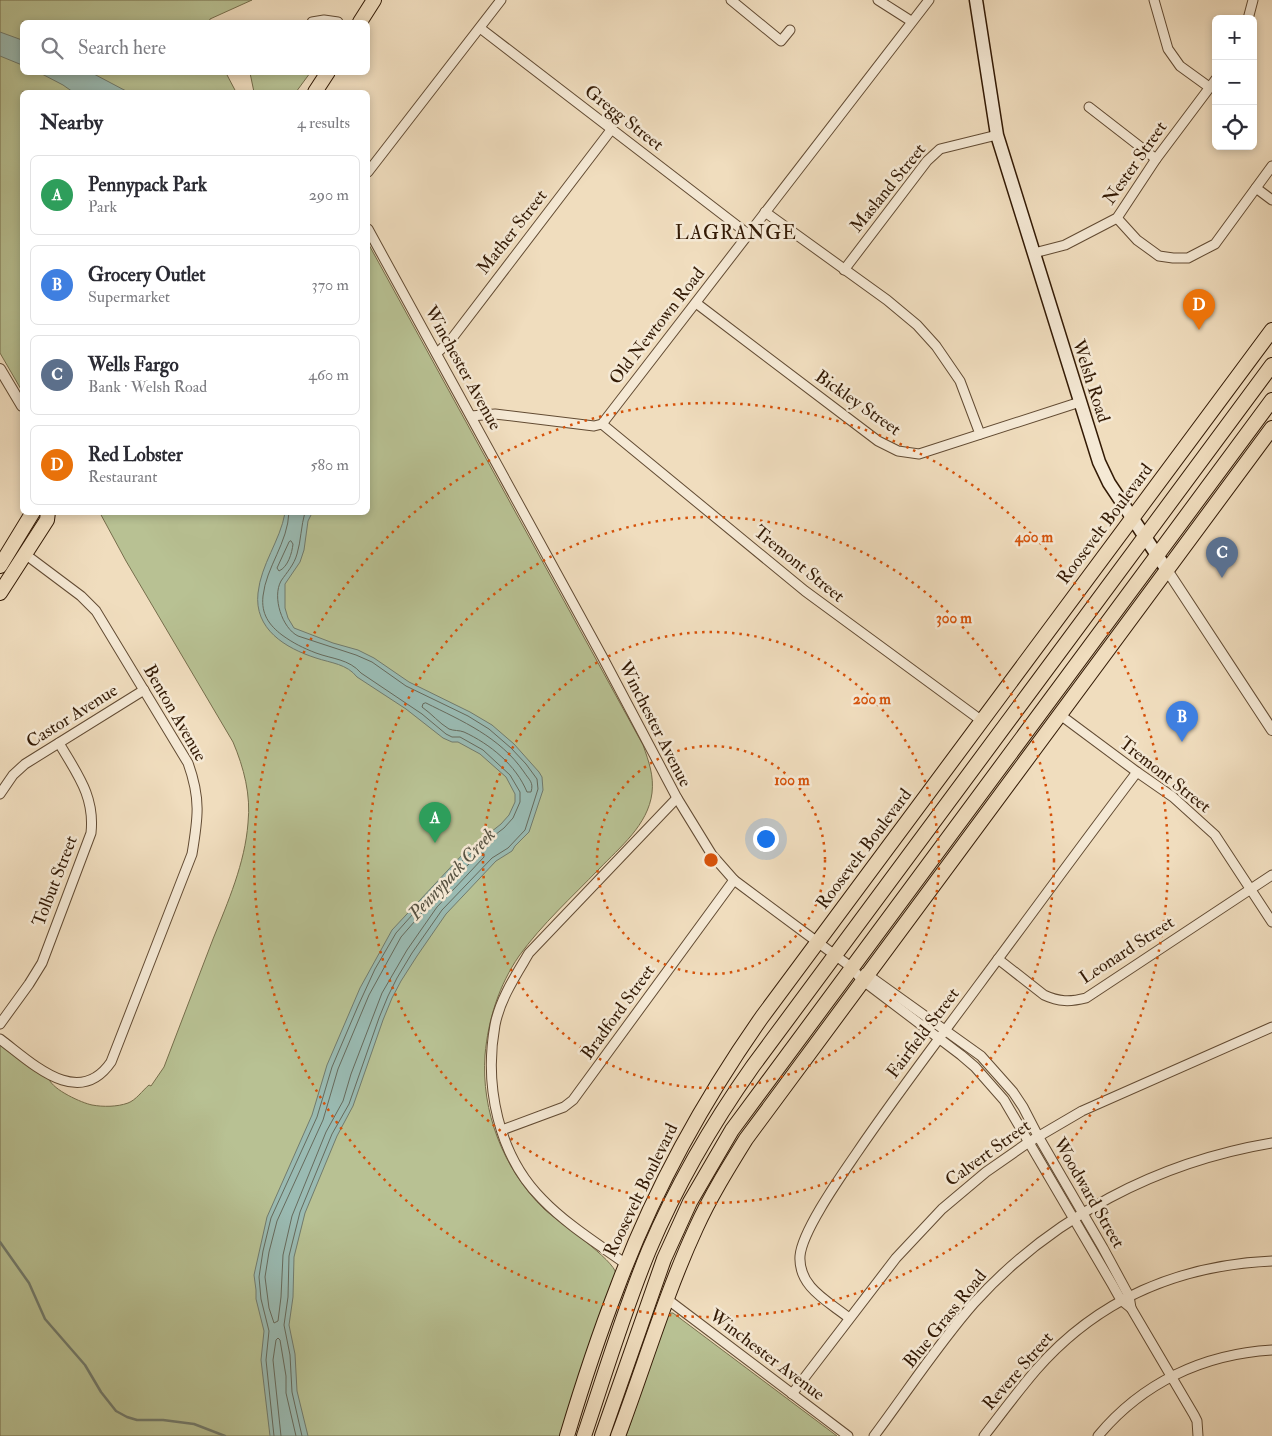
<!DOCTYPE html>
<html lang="en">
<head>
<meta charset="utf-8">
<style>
  body { margin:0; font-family:"IM FELL Double Pica",serif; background:#f2f2f3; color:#2b2b33 }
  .controls { position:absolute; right:15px; top:15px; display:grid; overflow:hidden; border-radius:8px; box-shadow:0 2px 8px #0003 }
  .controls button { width:45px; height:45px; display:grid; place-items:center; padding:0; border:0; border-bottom:1px solid #e1e1e2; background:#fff; color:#2b2b33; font:25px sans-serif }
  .you { position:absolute; left:765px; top:838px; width:18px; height:18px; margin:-12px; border:4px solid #fff; border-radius:50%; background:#1a73e8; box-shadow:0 0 0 8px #1a73e833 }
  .badge { display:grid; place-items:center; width:32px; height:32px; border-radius:50%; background:#0f766e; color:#fff; font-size:16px; font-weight:700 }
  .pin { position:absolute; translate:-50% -41px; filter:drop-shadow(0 1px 2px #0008) }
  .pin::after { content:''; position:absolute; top:26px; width:18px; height:15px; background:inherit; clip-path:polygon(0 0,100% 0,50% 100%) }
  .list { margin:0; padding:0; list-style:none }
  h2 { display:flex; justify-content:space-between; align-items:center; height:65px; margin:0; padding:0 20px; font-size:21px }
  h2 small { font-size:16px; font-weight:400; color:#7c7c81 }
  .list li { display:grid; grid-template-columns:32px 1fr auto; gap:15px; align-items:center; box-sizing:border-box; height:80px; margin:0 10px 10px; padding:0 10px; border:1px solid #e1e1e2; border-radius:8px }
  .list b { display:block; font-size:19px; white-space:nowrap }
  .list p { margin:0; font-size:16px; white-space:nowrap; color:#7c7c81 }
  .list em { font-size:16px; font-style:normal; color:#7c7c81 }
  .icon { flex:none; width:28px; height:28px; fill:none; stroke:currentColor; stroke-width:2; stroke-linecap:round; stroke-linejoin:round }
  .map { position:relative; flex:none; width:1272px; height:1436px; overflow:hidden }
  .search { position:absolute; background:#fff; box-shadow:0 2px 8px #0003; left:20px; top:20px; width:350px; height:55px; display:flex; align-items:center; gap:12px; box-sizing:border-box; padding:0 18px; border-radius:8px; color:#7c7c81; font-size:19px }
  .panel { position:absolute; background:#fff; box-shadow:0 2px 8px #0003; left:20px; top:90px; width:350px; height:425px; border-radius:8px }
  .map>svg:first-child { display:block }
  .green { fill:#b8c193; stroke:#766e4c }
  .water { fill:#9abbb3; stroke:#717b6d }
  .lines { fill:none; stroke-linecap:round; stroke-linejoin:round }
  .shore { stroke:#666a5c; stroke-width:1 }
  .stream { stroke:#717b6d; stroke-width:2.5 }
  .minor-casing { stroke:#624b33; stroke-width:11 }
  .tertiary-casing { stroke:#624b33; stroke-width:12 }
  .secondary-casing { stroke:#331a05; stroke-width:15 }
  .primary-casing { stroke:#331a05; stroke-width:16 }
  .trunk-casing { stroke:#331a05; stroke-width:16 }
  .minor { stroke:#f5e9d5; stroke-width:9 }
  .tertiary { stroke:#f5e9d5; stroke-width:10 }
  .secondary { stroke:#f5e9d5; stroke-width:12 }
  .primary { stroke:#f0ddbe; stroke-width:14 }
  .trunk { stroke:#f0ddbe; stroke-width:14 }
  .ring { fill:none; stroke:#d6530b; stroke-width:2.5; stroke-dasharray:2.5 5 }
  .labels { text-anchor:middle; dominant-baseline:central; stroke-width:5; stroke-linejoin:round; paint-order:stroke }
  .street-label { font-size:18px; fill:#331a05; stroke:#f5e9d5 }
  .neighbourhood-label { font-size:19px; letter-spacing:1px; fill:#331a05; stroke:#f5e9d5 }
  .water-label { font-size:19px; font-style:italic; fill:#575242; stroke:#f5e9d5 }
  .centre { fill:#d6530b; stroke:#f5e9d5; stroke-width:2.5 }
  .ring-label { font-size:15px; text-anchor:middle; font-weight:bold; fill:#d6530b; stroke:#f5e9d5; stroke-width:5; stroke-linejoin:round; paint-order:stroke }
</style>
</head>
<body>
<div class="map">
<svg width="1272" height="1436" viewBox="0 0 1272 1436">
  <rect width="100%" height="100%" fill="#f0ddbe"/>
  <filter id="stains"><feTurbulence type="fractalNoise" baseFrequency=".004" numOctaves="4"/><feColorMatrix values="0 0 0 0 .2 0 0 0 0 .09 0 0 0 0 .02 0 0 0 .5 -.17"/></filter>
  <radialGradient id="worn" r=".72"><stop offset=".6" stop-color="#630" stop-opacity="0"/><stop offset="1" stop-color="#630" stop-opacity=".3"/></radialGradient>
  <g class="green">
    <path d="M0,0H252L210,19L209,22H22V72L226,73L236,92H22V391L0,353Z"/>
    <path d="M250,73V72L310,73L296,92H254Z"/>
    <path d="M368,243L643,745C649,762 654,776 652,793C648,825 620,847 599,869C572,897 542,924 519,956C499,985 488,1020 485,1055C481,1111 503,1169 544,1209C557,1221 615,1260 616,1274L561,1436H0V1044L49,1079C53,1090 82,1103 92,1105C103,1107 117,1107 128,1103C136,1100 142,1091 149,1085L151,1086L164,1067C180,1024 197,982 213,939C228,902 245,863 248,823C251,795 244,768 233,742L126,561L100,513L368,512Z"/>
    <path d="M671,1313H673L837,1436H626L667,1316Z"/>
  </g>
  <g class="water">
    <path d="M0,32L22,40V65L0,56Z"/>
    <path d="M40,73H92L128,92H73L63,85Z"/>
    <path d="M285,513H312L308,521L304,550L300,562L285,584V608L288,618L294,628L333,643L358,650L374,658L409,682L470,712L492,725L514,744L539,772L542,777L543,790L529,832L515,846L512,851L496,861L446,914L417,956L401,981L392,998L383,1020L353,1106L337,1136L305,1213L294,1257L293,1297L289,1325L295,1354L297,1391L308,1436H270L261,1360L264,1331L256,1299V1290L254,1275L267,1217L312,1115L327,1065L360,988L392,930L462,855L501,824L509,815L515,802V794L506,777L480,754L458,742H452L443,738L406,709L357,677C347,664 331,663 316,658C285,648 254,629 258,593C261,564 280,541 285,513Z"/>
  </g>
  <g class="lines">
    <g class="shore">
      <path d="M291,541L293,544C292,553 288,567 279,571L277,568L289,542Z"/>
      <path d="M426,703C462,721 500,737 524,772C529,780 534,782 531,792H527C516,765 490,744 464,732C459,730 454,731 449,729C439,723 432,714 422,707L423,704Z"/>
      <path d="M481,853L484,854V857L437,907L407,950L382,993L351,1074L343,1101L326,1132L292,1216L283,1255L281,1297L278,1321L274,1323L269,1308L265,1277L269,1252L277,1221L323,1120L338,1069L369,995L401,937L442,890Z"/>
      <path d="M274,1436L266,1360L269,1331L261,1299L259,1277L263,1251L271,1218L317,1117L332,1067L358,1006L375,969L396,933L438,886L465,858L504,828L513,818L520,802V792L510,775L483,750L460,737H452L446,734L422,714L361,673C349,659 332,659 316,653C303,648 293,643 282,635C269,625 261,614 263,596C266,567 288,543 289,512"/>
      <path d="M281,1436L273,1360L276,1340L278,1338L280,1340L286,1376V1393L296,1436"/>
      <path d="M302,1436L292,1392L290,1355L284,1325L288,1297L289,1256L300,1212L332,1134L349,1104L379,1018L388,996L397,978L412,953L442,910L492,858L508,848L525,830L538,789L537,779L526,764L511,748L489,729L468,716L406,686L372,662L356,655L298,636C282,628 272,597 281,581C287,572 294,565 297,554C301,541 301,526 305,512"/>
    </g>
    <path class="stream" d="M0,1242L29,1283L45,1319L85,1365L101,1392L116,1411L127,1417L137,1420H163L194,1424L225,1436"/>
    <defs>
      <g id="minor">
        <path d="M731,0L781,41L790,30"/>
        <path d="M878,0L911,21"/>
        <path d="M1154,0L1168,49L1180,66L1209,87"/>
        <path d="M1248,19L1253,0"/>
        <path d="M312,22L324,20L338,22"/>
        <path d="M480,28L748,234"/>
        <path d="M1089,107L1156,159"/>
        <path d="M368,172L501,0"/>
        <path d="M1256,188L1272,200"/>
        <path d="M765,212L887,300L917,325L936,346L960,381L980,434"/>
        <path d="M1117,218L1137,240L1159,256L1173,258H1188L1215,244L1272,166"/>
        <path d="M368,229L603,658L677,798L712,855L734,880L851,967L862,980L961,1055L975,1067L1004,1100L1112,1284L1121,1300L1131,1308L1194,1415L1197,1421L1198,1436"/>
        <path d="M1034,253L1065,245L1117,218L1156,159L1216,79"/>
        <path d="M844,270L927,161L940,149L997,135"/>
        <path d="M696,303L878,441L898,451L919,454L1080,402"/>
        <path d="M437,353L450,341L611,130"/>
        <path d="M471,416L495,414L594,426L602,424L929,0"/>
        <path d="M602,424L805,591L982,721"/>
        <path d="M1059,714L1137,772L1173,797L1215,835L1272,922"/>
        <path d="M0,794L13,775L25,764L144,690"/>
        <path d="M998,959L1044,995C1059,1002 1070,1002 1086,998L1272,875"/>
        <path d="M865,973L981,1056L1013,1092L1023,1107L1038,1136L1103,1248L1129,1296L1131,1308"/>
        <path d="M0,1024L29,984L42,963L91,833C95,796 77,774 59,743"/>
        <path d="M0,1039C31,1062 78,1110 111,1062L192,854C198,818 201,799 188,763L96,611L81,596L25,554"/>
        <path d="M502,1130L564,1107L573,1100L734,880"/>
        <path d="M626,1264C598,1244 566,1224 542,1199C498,1155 484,1085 495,1025C500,999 516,975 529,953L677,798"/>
        <path d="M667,1299L848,1436"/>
        <path d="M849,1318C828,1301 798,1287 800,1256C802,1231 841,1176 856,1154C896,1095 939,1039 981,982C1033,912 1084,842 1137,772"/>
        <path d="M792,1394L896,1258L942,1209L986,1172L1029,1142L1082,1111L1272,1027"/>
        <path d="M874,1436C907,1392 938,1344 974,1303C1052,1217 1158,1162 1272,1143"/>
        <path d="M984,1436C1001,1414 1018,1391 1036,1370C1098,1299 1180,1265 1272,1261"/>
        <path d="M1098,1436C1142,1383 1203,1354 1272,1350"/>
      </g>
      <g id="tertiary">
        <path d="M0,369L22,406"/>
        <path d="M1167,570L1272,730"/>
      </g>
      <path id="secondary" d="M976,0L997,135L1099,462L1109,483L1167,570"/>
      <g id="primary">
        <path d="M360,22L374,0"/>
        <path d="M315,92L328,72"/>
        <path d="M0,566L33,512"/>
        <path d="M0,593L47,520L48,512"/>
      </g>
      <g id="trunk">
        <path d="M567,1436C582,1386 598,1337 617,1288C653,1192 703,1101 762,1017L1272,330"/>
        <path d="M584,1436C605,1374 624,1310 649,1250C677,1184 712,1124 753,1066L1272,365"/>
        <path d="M602,1436L664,1259L690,1202L732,1130L1272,400"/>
        <path d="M618,1436C644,1367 665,1295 696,1228C710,1197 728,1168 746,1139L1272,428"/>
      </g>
    </defs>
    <use href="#minor" class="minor-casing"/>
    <use href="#tertiary" class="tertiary-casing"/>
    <use href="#secondary" class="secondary-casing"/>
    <use href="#primary" class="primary-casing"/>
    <use href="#trunk" class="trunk-casing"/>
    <use href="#minor" class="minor"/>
    <use href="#tertiary" class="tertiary"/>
    <use href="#secondary" class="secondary"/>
    <use href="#primary" class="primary"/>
    <use href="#trunk" class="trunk"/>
  </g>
  <g class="ring">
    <circle cx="711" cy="860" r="114"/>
    <circle cx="711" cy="860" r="228"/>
    <circle cx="711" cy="860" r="343"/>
    <circle cx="711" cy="860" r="457"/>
  </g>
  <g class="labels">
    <g class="street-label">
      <text transform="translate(624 118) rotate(38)">Gregg Street</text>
      <text transform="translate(1135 163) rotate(-55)">Nester Street</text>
      <text transform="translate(888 188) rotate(-51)">Masland Street</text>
      <text transform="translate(512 232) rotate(-52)">Mather Street</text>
      <text transform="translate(657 326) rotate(-52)">Old Newtown Road</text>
      <text transform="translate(463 368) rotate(61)">Winchester Avenue</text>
      <text transform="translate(1091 381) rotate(72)">Welsh Road</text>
      <text transform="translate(858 403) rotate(35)">Bickley Street</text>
      <text transform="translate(1105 524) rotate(-53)">Roosevelt Boulevard</text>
      <text transform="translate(799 564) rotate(39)">Tremont Street</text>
      <text transform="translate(175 713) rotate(60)">Benton Avenue</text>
      <text transform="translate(72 716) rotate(-32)">Castor Avenue</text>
      <text transform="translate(655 724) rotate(63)">Winchester Avenue</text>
      <text transform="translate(1165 775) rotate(38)">Tremont Street</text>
      <text transform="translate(864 849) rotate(-53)">Roosevelt Boulevard</text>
      <text transform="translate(55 881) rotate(-69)">Tolbut Street</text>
      <text transform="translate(1127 950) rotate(-33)">Leonard Street</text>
      <text transform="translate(618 1012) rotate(-54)">Bradford Street</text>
      <text transform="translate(923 1033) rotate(-53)">Fairfield Street</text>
      <text transform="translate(988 1153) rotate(-36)">Calvert Street</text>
      <text transform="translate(641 1190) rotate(-64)">Roosevelt Boulevard</text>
      <text transform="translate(1089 1193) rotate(60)">Woodward Street</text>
      <text transform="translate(945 1319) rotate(-51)">Blue Grass Road</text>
      <text transform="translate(767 1355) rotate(37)">Winchester Avenue</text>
      <text transform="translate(1018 1371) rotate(-49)">Revere Street</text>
    </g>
    <g class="neighbourhood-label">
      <text x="736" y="233">LAGRANGE</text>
    </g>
    <g class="water-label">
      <text transform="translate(452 874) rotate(-47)">Pennypack Creek</text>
    </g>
  </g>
  <circle cx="711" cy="860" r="8" class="centre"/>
  <g class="ring-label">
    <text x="1034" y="542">400 m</text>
    <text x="954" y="623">300 m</text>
    <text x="872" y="704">200 m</text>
    <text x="792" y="785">100 m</text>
  </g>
  <rect width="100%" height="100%" filter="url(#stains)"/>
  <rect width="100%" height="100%" fill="url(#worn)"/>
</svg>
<div class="controls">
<button>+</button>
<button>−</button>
<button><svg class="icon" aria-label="locate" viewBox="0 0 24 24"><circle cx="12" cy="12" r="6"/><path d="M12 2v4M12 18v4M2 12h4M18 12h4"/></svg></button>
</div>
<div class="you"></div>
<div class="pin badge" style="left:435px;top:843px;background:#2e9e5b">A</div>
<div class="pin badge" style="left:1182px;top:742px;background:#3f7fe0">B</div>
<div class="pin badge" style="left:1222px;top:578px;background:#5c6f8a">C</div>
<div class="pin badge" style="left:1199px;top:330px;background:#e8710a">D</div>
<div class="search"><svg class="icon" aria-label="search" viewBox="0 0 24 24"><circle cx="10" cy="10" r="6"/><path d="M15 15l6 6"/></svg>Search here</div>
<section class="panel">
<h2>Nearby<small>4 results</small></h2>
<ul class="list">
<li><span class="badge" style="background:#2e9e5b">A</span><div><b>Pennypack Park</b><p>Park</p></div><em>290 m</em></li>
<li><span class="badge" style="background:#3f7fe0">B</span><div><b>Grocery Outlet</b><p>Supermarket</p></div><em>370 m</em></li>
<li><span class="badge" style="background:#5c6f8a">C</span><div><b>Wells Fargo</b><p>Bank · Welsh Road</p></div><em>460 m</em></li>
<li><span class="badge" style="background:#e8710a">D</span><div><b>Red Lobster</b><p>Restaurant</p></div><em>580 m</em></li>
</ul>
</section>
</div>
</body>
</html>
